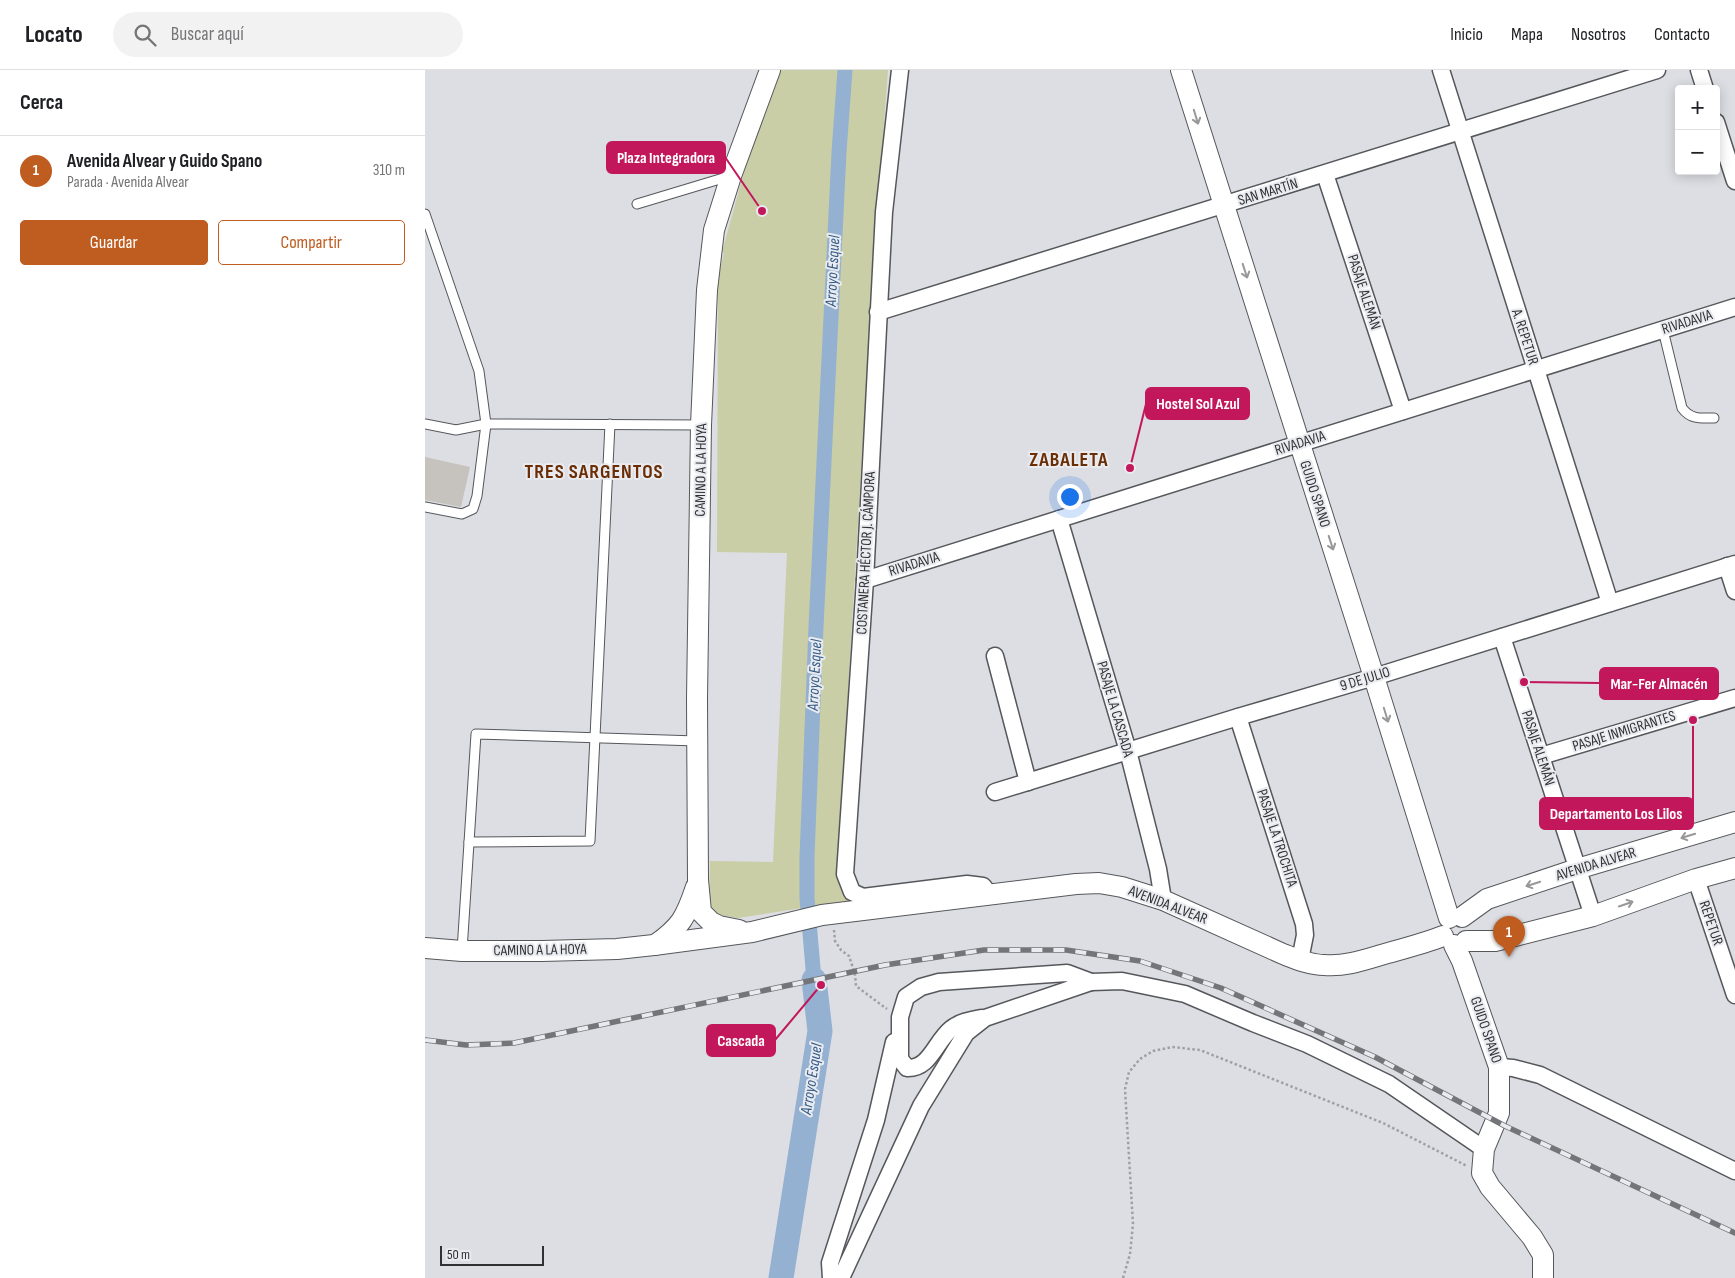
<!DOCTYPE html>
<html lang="es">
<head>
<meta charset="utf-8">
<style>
  body { margin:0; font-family:"Sofia Sans Condensed",sans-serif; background:#f2f2f2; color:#202124 }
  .controls { position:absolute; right:15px; top:15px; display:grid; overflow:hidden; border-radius:5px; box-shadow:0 2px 12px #0003 }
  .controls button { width:45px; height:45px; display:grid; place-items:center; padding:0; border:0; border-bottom:1px solid #e0e0e0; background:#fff; color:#202124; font:25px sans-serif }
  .scale { position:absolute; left:15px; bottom:12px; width:104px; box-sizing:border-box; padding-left:5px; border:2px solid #303133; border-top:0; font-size:14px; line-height:18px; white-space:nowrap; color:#303133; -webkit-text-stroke:4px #e9ebf0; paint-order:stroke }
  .you { position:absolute; left:644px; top:426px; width:18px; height:18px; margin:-12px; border:4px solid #fff; border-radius:50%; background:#1a73e8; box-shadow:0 0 0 8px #1a73e833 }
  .badge { display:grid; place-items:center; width:32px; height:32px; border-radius:50%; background:#bf5c20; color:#fff; font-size:16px; font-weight:700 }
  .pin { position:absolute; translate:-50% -41px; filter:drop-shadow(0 1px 2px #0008) }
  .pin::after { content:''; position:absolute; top:26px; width:18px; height:15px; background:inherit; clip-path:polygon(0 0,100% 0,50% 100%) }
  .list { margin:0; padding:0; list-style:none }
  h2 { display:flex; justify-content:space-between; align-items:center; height:65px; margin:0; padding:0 20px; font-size:21px }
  h2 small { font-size:16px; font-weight:400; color:#757577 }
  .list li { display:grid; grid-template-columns:32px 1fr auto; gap:15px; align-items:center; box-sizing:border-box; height:70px; padding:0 20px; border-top:1px solid #e0e0e0 }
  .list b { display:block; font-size:19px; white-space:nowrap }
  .list p { margin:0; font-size:16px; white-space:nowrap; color:#757577 }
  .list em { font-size:16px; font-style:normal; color:#757577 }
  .actions { display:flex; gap:10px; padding:15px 20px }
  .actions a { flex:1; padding:11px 0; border:1px solid #bf5c20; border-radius:5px; text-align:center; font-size:18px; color:#bf5c20 }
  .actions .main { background:#bf5c20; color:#fff }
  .icon { flex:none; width:28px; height:28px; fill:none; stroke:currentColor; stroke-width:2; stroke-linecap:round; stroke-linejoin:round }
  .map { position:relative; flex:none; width:1310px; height:1208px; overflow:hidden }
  header { display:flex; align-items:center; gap:30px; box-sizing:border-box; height:70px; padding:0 25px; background:#fff; border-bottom:1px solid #e0e0e0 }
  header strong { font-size:24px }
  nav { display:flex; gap:28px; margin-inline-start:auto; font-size:18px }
  .search { width:350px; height:45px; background:#f2f2f2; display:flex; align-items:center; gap:12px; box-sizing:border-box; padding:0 18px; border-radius:28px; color:#757577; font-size:19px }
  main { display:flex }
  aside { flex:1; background:#fff }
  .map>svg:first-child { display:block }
  .green { fill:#cacea6 }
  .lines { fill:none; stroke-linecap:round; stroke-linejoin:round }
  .canal { stroke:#94b1d1; stroke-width:15 }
  .river { stroke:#94b1d1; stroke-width:25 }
  .building { fill:#c6c2be }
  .service-casing { stroke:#55575b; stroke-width:11 }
  .minor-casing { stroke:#55575b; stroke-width:19 }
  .tertiary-casing { stroke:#55575b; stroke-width:22 }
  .path { stroke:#9ea0a4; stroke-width:2.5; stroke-dasharray:2.5 2.5; stroke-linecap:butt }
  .service { stroke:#fff; stroke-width:9 }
  .minor { stroke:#fff; stroke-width:16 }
  .tertiary { stroke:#fff; stroke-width:20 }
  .rail-casing { stroke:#747578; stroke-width:5.5 }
  .rail { stroke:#e9ebf0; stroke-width:4; stroke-dasharray:11; stroke-linecap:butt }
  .oneway { stroke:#989899 }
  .labels { text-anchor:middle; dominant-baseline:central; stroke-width:4; stroke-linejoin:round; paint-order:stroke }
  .street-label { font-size:15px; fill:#303133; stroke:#e9ebf0 }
  .water-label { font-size:16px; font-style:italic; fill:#305986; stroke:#e9ebf0 }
  .district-label { font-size:20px; font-weight:bold; letter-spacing:1px; fill:#6a2d04; stroke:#e9ebf0 }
  .leader { fill:none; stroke:#c2185b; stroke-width:2 }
  .callout-dot { fill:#c2185b; stroke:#e9ebf0; stroke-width:2 }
  .callout { fill:#c2185b; stroke:#c2185b; stroke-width:2 }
  .callout-label { font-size:16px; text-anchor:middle; font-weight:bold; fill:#fff }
</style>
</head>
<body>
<header>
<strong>Locato</strong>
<div class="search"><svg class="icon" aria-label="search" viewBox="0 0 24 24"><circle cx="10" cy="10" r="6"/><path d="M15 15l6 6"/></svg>Buscar aquí</div>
<nav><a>Inicio</a><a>Mapa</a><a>Nosotros</a><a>Contacto</a></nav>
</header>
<main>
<aside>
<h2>Cerca<small></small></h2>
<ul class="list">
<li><span class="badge">1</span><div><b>Avenida Alvear y Guido Spano</b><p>Parada · Avenida Alvear</p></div><em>310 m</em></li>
</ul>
<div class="actions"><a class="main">Guardar</a><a>Compartir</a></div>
</aside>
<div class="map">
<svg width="1310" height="1208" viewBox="0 0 1310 1208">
  <rect width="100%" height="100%" fill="#dcdee3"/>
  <path class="green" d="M354,0H463L447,217L412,806L416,820L429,830L313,848L294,845L284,835L285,791L348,792L362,483L292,482L293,207L299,183L297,182L323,87Z"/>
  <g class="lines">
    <path class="canal" d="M389,910L382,828V787L391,557L414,82L420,0"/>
    <path class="river" d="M356,1208L395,961L389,910"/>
  </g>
  <path class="building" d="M0,387L45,397L36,437L0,430Z"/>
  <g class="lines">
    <defs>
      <g id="service">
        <path d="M212,134L305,106"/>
        <path d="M0,144L54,301L61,354L52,426L48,439L37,444L0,437"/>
        <path d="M1238,260L1257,338C1266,350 1276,348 1289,348"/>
        <path d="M0,354L31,360L61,354L276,355"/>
        <path d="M44,772L165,771L185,354"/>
        <path d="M37,881L51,664L272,671"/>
      </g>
      <g id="minor">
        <path d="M475,0L459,142L440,510L420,804L427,822L438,827L542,814L558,816L565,825"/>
        <path d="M1016,0L1185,533"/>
        <path d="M1274,0L1280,19"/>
        <path d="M1291,52L1310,111"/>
        <path d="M900,104L978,341"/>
        <path d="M453,242L1232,0"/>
        <path d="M634,449L703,681L733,799L738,830"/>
        <path d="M1302,496L1310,521"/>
        <path d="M440,510L1310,237"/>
        <path d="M1077,567L1168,846"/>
        <path d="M570,586L603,712"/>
        <path d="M813,647L879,854L880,865L875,890"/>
        <path d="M1116,686L1310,628"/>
        <path d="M570,722L813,647L949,607L1310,494"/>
        <path d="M1271,809L1310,925"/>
        <path d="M556,948C545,950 535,952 526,959C510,972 505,999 482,998L475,989V947L481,927L496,917L514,912L642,903L666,912"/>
        <path d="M1074,997L1088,998L1115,1005L1310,1101"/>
        <path d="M406,1208L405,1193L451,1050L469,972"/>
        <path d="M416,1208L496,1036L541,963L560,948L666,912L697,911L760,924L828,953L882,974L964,1014L1059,1079"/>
      </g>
      <g id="tertiary">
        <path d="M756,0L949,607L1024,848"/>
        <path d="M1037,847L1062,829L1152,799L1310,752"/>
        <path d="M314,860L294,856L286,852L276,842L273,810L272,629L276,355L282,220L289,160L306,106L345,0"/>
        <path d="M1041,871H1070L1168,846L1271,809L1310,798"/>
        <path d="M230,875C256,857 261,847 271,817"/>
        <path d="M1029,875L1037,891L1074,997V1043L1059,1079L1057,1103L1065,1117L1107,1167L1118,1185V1208"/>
        <path d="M0,878L37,881H117L192,879L229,875L327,862L397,845L651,814L674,813L697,817L738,830L858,884C871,889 885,895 899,895C921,897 942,889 963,883C981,878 1000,873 1018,866"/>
      </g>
    </defs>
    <use href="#service" class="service-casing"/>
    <use href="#minor" class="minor-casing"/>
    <use href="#tertiary" class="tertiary-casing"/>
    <g class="path">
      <path d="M409,860L410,871L416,880L424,886L430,904L431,916L462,939"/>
      <path d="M698,1208L705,1184L708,1154L700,1019L704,1002L715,989L728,981L747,977L775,980L958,1053L1042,1096"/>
    </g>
    <use href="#service" class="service"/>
    <use href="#minor" class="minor"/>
    <use href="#tertiary" class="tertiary"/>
    <defs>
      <path id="rail" d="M0,970L41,975L89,973L460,895L559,880H641L715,891L796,918L950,987L1080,1056L1310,1163"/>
    </defs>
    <use href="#rail" class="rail-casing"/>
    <use href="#rail" class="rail"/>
  </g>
  <defs><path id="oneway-shaft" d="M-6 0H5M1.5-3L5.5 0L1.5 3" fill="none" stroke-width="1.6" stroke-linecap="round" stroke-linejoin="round" transform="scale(1.25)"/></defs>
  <g class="oneway">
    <use href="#oneway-shaft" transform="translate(771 47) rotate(73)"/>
    <use href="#oneway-shaft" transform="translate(820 201) rotate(72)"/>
    <use href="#oneway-shaft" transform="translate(906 473) rotate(72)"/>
    <use href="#oneway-shaft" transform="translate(961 645) rotate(73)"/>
    <use href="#oneway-shaft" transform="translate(1263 766) rotate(163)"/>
    <use href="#oneway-shaft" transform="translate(1108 814) rotate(162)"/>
    <use href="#oneway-shaft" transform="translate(1201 834) rotate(-19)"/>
  </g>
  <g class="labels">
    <g class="street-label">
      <text transform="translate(843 122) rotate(-17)">SAN MARTÍN</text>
      <text transform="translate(939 222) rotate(72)">PASAJE ALEMÁN</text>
      <text transform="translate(1262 252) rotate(-17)">RIVADAVIA</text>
      <text transform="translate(1100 267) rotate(72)">A. REPETUR</text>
      <text transform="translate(875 373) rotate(-17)">RIVADAVIA</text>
      <text transform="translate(276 400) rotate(-89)">CAMINO A LA HOYA</text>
      <text transform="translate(890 424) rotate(72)">GUIDO SPANO</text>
      <text transform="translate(441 483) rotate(-87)">COSTANERA HÉCTOR J. CÁMPORA</text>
      <text transform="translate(489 494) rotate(-17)">RIVADAVIA</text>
      <text transform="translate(940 609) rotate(-17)">9 DE JULIO</text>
      <text transform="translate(690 639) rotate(74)">PASAJE LA CASCADA</text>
      <text transform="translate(1199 661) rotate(-17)">PASAJE INMIGRANTES</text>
      <text transform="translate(1113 678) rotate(72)">PASAJE ALEMÁN</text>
      <text transform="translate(852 768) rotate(72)">PASAJE LA TROCHITA</text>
      <text transform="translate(1171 794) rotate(-17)">AVENIDA ALVEAR</text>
      <text transform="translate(743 835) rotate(21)">AVENIDA ALVEAR</text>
      <text transform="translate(1286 853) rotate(71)">REPETUR</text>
      <text transform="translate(115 880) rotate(-1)">CAMINO A LA HOYA</text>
      <text transform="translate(1061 960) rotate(71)">GUIDO SPANO</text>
    </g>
    <g class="water-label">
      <text transform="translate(408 201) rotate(-87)">Arroyo Esquel</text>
      <text transform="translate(390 605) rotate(-87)">Arroyo Esquel</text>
      <text transform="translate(387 1009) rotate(-81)">Arroyo Esquel</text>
    </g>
    <g class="district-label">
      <text x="644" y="390">ZABALETA</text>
      <text x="169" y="402">TRES SARGENTOS</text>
    </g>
  </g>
  <path class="leader" d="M337 141L300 87M705 398L721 334M1099 612L1175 613M1268 650L1268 743M396 915L350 970"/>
  <g class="callout-dot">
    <circle cx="337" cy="141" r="5"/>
    <circle cx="705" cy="398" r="5"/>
    <circle cx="1099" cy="612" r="5"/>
    <circle cx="1268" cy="650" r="5"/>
    <circle cx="396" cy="915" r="5"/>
  </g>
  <g class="callout">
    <rect x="182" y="72" width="118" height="31" rx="5"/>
    <rect x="721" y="318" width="103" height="31" rx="5"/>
    <rect x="1175" y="598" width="118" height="31" rx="5"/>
    <rect x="1115" y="728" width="153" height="31" rx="5"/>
    <rect x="282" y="955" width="68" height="31" rx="5"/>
  </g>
  <g class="callout-label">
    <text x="241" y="93">Plaza Integradora</text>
    <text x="773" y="339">Hostel Sol Azul</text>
    <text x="1234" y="619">Mar-Fer Almacén</text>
    <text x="1191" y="749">Departamento Los Lilos</text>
    <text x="316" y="976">Cascada</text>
  </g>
</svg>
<div class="controls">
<button>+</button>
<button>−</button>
</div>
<div class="scale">50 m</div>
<div class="you"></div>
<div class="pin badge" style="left:1084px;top:887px">1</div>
</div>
</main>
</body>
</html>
